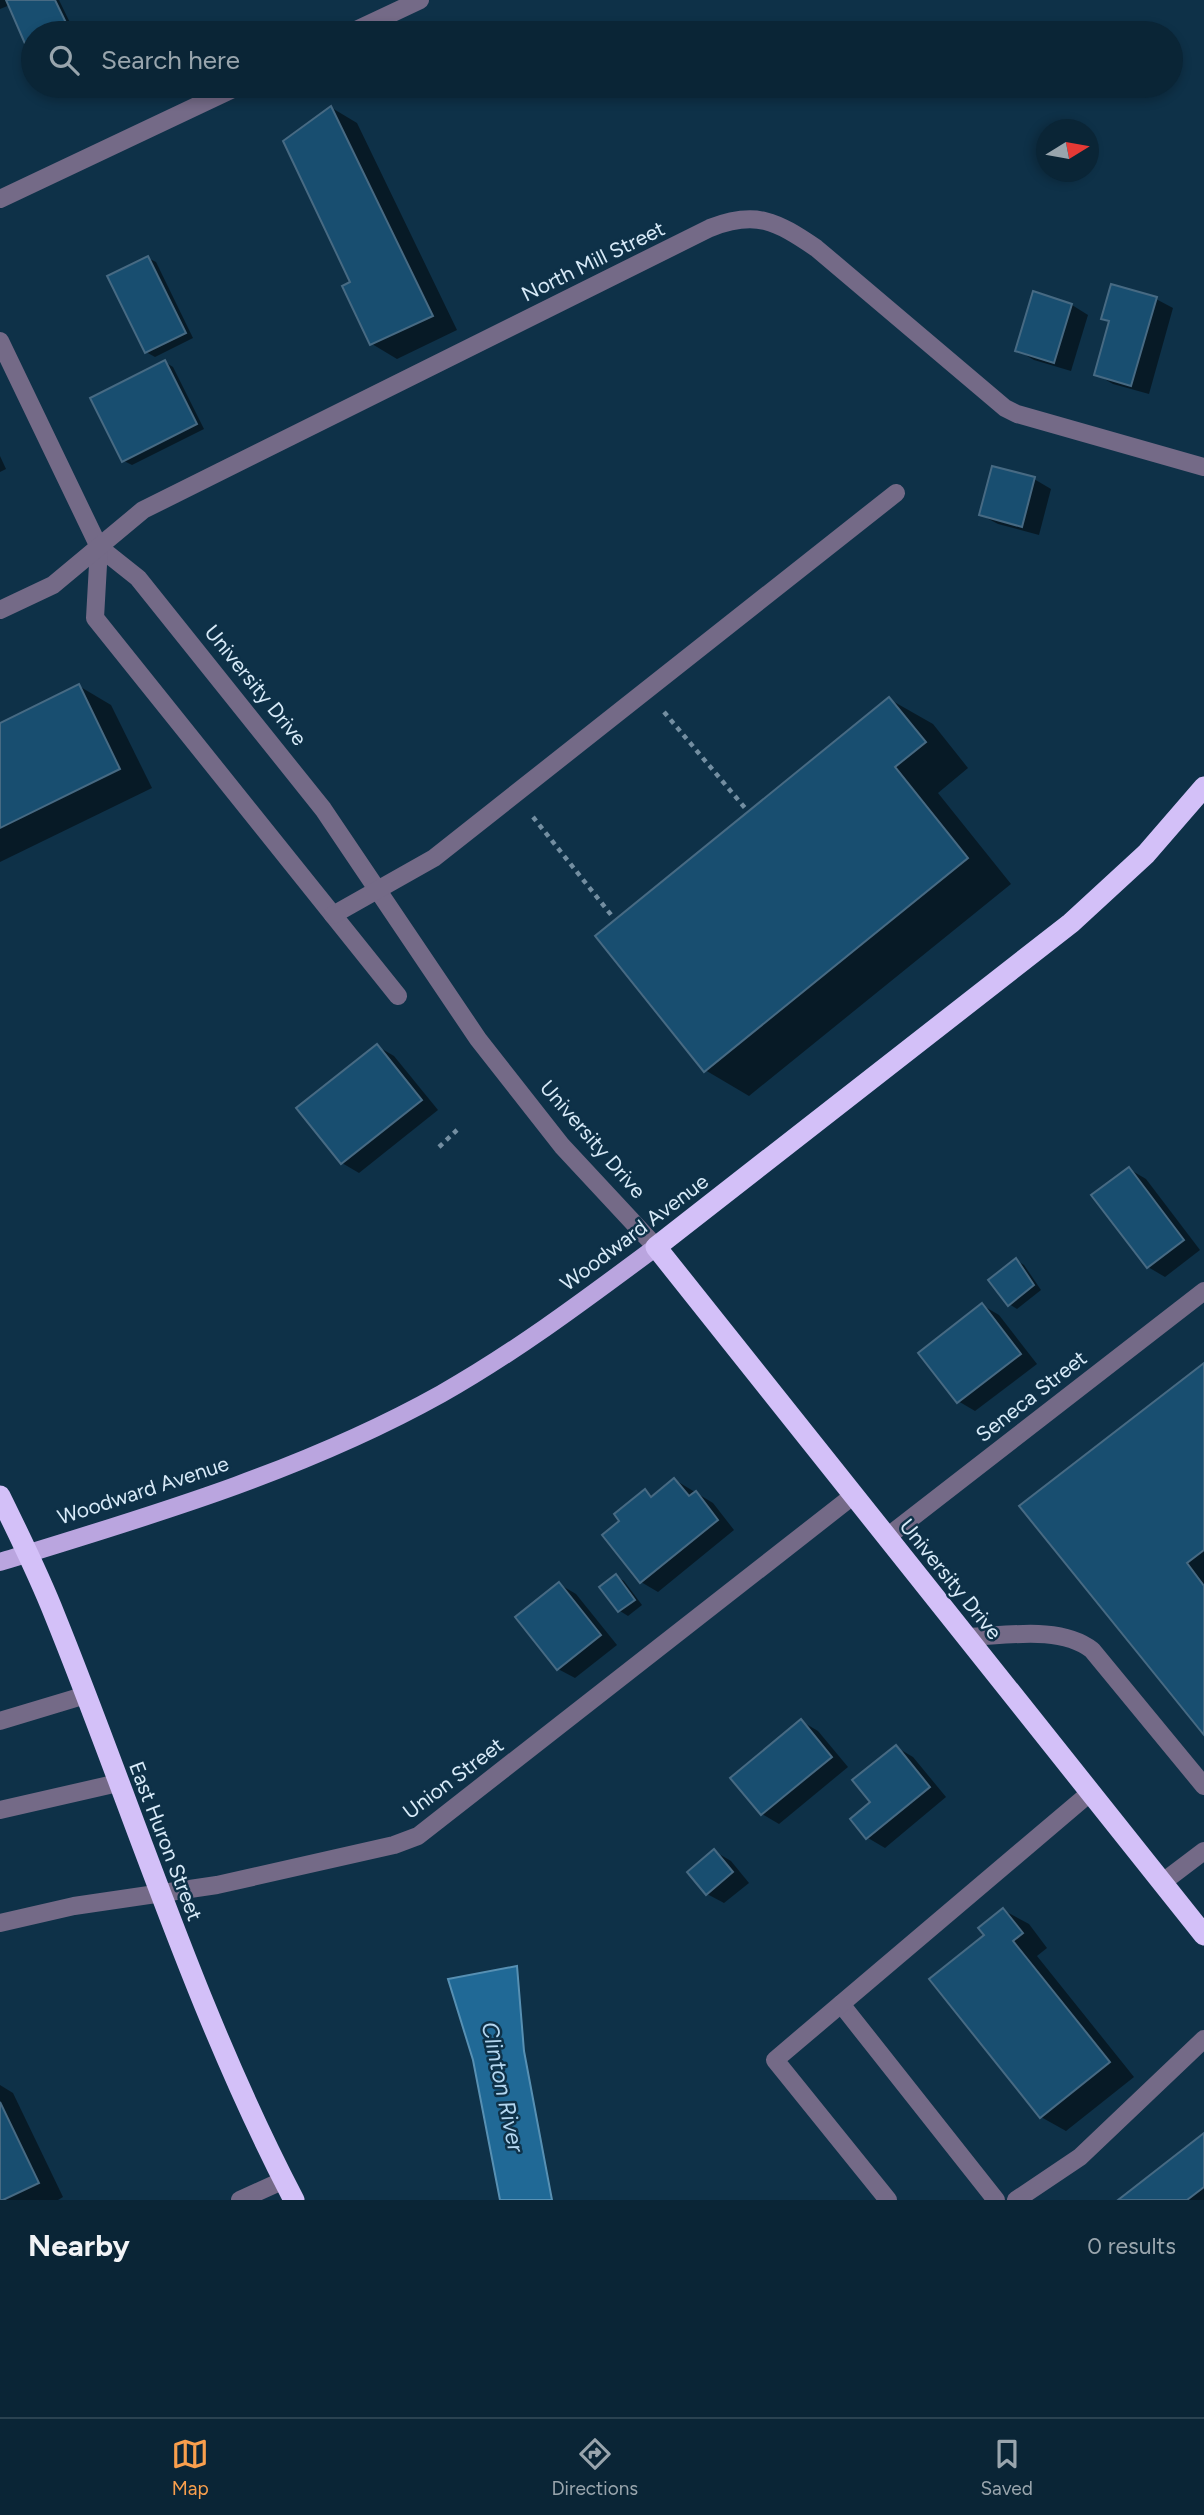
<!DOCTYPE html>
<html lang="en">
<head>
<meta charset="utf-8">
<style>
  body { margin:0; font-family:Figtree,sans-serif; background:#183142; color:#f1f3f6 }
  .compass { position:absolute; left:1036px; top:119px; width:63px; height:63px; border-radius:50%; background:#0a2536; box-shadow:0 4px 10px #0003; rotate:79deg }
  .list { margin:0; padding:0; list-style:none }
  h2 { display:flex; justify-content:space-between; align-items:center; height:91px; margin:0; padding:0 28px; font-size:30px }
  h2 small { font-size:23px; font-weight:400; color:#99a5ad }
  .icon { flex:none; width:38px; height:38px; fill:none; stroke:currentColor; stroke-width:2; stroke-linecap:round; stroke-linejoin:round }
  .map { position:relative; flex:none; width:1204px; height:2200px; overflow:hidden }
  .search { position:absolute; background:#0a2536; box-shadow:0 4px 10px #0003; left:21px; right:21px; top:21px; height:77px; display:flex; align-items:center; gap:18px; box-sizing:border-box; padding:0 24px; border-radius:38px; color:#99a5ad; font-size:26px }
  .sheet { height:217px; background:#0a2536 }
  nav { display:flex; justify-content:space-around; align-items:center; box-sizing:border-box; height:98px; border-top:2px solid #2a4251; background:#0a2536; font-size:19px; color:#99a5ad }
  nav a { display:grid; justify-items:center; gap:4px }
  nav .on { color:#f99f4d }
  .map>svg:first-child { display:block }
  .water { fill:#206996; stroke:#5790b3; stroke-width:2 }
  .shadow { fill:#0007 }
  .building { fill:#184e70; stroke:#476a83; stroke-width:2 }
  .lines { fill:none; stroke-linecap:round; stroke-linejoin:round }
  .path { stroke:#738ea1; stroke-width:4.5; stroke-dasharray:5 5; stroke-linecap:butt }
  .minor { stroke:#746a87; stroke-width:18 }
  .major { stroke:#baa5df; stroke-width:18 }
  .highway { stroke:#d3c0f8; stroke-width:21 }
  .labels { text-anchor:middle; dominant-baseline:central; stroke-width:5; stroke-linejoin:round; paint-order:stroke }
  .street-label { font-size:21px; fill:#d7eaf8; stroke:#0e3148 }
  .water-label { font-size:23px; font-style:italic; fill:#b4d7f1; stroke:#0e3148 }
</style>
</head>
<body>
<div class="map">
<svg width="1204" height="2200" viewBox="0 0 1204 2200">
  <rect width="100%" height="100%" fill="#0e3148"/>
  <path class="water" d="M517,1966L524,2051L552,2200H500L473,2060L448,1979Z"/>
  <g class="shadow">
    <path d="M0,0H59L75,33H33V57L10,5L0,9Z"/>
    <path d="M332,108L357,123L457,330L397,359L372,344L345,287L353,283Z"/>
    <path d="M148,258L156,262L193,338L155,357L146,352Z"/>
    <path d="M1156,299L1173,308L1149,394L1113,384L1096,374L1110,322L1103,318Z"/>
    <path d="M1072,305L1088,315L1071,371L1034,360L1017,350Z"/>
    <path d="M165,362L173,367L204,429L132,465L124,461Z"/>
    <path d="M0,456L6,469L0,472Z"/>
    <path d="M1034,479L1051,489L1039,535L998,524L981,515Z"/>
    <path d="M79,686L111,705L152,788L0,862V725Z"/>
    <path d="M889,699L933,724L968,768L938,793L1011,884L749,1096L705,1070Z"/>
    <path d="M377,1046L394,1056L438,1110L359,1173L342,1163Z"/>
    <path d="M1129,1169L1146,1179L1200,1250L1165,1277L1148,1267Z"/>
    <path d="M1016,1260L1024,1265L1041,1290L1017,1309L1009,1304Z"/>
    <path d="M982,1305L999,1315L1037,1364L975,1411L958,1401Z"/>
    <path d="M1204,1365V1732L1022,1507Z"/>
    <path d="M675,1480L713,1503L734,1530L658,1592L641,1582L622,1521L645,1491L654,1497Z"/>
    <path d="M616,1576L624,1581L642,1605L628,1616L620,1611L601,1587Z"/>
    <path d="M559,1584L576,1594L617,1645L575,1678L558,1669Z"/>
    <path d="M801,1721L818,1731L848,1767L779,1824L762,1814Z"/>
    <path d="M896,1747L913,1757L946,1797L885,1848L868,1838L852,1819L872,1803Z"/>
    <path d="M714,1851L731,1861L749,1883L724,1903L707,1894Z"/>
    <path d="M1003,1910L1029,1924L1047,1948L1037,1956L1134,2077L1066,2131L1041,2117L986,1936Z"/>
    <path d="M0,2085L13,2093L63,2197L58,2200H0Z"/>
    <path d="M1204,2135V2200H1121Z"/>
  </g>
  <g class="building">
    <path d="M6,0H55L71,33H33V62Z"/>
    <path d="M331,106L433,316L370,345L342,286L350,282L283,141Z"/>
    <path d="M148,256L186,333L145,353L107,276Z"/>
    <path d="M1111,284L1157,297L1131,386L1094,375L1109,321L1101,319Z"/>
    <path d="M1033,291L1072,304L1054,363L1015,351Z"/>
    <path d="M165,360L197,424L122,462L90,398Z"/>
    <path d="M992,466L1035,477L1022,527L979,515Z"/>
    <path d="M79,684L120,769L0,828V723Z"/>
    <path d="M889,697L926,742L895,767L968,858L704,1072L595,936Z"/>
    <path d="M377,1044L422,1100L341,1164L296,1108Z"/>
    <path d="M1129,1167L1184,1240L1147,1268L1091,1195Z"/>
    <path d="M1016,1258L1034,1285L1008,1306L988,1280Z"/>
    <path d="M982,1303L1021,1354L957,1403L918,1353Z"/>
    <path d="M1204,1363V1550L1187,1563L1204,1586V1735L1019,1506Z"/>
    <path d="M674,1478L689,1496L696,1491L718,1520L640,1583L602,1535L619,1521L614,1514L645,1489L651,1497Z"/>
    <path d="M616,1574L635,1600L618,1612L599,1587Z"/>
    <path d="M559,1582L601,1635L557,1670L515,1617Z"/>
    <path d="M801,1719L832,1757L761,1815L730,1778Z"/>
    <path d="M896,1745L930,1787L866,1839L850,1819L870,1802L852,1780Z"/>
    <path d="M714,1849L733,1872L706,1895L687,1872Z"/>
    <path d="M1003,1908L1023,1933L1013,1941L1110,2062L1040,2118L929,1979L984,1935L978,1928Z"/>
    <path d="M0,2102L39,2183L3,2200H0Z"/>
    <path d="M1204,2133V2187L1187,2200H1118Z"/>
  </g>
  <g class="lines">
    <g class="path">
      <path d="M664,712L745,808"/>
      <path d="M533,817L612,916"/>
      <path d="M439,1147L457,1130"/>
    </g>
    <g class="minor">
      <path d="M350,33L420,0"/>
      <path d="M0,199L239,86"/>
      <path d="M0,341L99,547L138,578L323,809L478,1039L562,1146L656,1247"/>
      <path d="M99,547L95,618L398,996"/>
      <path d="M0,610L53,585L143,510L710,228C756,210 776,221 816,248L1005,408L1017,414L1204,467"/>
      <path d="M333,915L434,858L896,493"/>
      <path d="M887,1537L1204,1291"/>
      <path d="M967,1637C1005,1636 1060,1625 1092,1650L1204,1786"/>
      <path d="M0,1721L86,1695"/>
      <path d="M0,1810L118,1783"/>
      <path d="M1163,1882L1204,1851"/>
      <path d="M0,1923L74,1906L217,1885L394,1845L418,1836L854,1495"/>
      <path d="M841,2004L996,2200"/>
      <path d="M240,2200L284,2180"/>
      <path d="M888,2200L775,2060L1091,1792"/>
      <path d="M1016,2200L1080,2157L1204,2039"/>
    </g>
    <path class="major" d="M0,1562C150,1516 303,1471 441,1394C517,1351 586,1299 656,1247"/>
    <g class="highway">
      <path d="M1204,787L1146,854L1071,923L656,1247L1204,1935"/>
      <path d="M0,1496C19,1535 39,1575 55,1616C134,1811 196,2013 294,2200"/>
    </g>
  </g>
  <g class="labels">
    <g class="street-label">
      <text transform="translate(593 261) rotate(-26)">North Mill Street</text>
      <text transform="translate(256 685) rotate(51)">University Drive</text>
      <text transform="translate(593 1139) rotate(49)">University Drive</text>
      <text transform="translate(634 1232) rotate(-37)">Woodward Avenue</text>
      <text transform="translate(1031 1396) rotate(-38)">Seneca Street</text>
      <text transform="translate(143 1490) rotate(-18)">Woodward Avenue</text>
      <text transform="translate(951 1579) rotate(51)">University Drive</text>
      <text transform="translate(453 1778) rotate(-37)">Union Street</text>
      <text transform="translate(166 1841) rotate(69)">East Huron Street</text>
    </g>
    <g class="water-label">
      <text transform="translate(503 2087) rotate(78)">Clinton River</text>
    </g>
  </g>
</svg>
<svg class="compass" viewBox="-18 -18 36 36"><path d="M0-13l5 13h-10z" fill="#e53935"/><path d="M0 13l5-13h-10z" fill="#99a5ad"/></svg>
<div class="search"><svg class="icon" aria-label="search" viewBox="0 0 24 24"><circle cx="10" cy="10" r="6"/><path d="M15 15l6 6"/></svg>Search here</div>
</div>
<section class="sheet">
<h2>Nearby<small>0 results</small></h2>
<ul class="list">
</ul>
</section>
<nav>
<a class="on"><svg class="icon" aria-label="map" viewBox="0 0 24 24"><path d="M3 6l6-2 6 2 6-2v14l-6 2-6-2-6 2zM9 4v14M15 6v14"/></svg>Map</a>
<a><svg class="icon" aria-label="directions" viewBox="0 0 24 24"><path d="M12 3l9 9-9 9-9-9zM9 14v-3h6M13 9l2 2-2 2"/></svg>Directions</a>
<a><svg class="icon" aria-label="saved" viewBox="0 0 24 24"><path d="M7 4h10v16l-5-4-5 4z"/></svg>Saved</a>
</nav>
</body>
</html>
